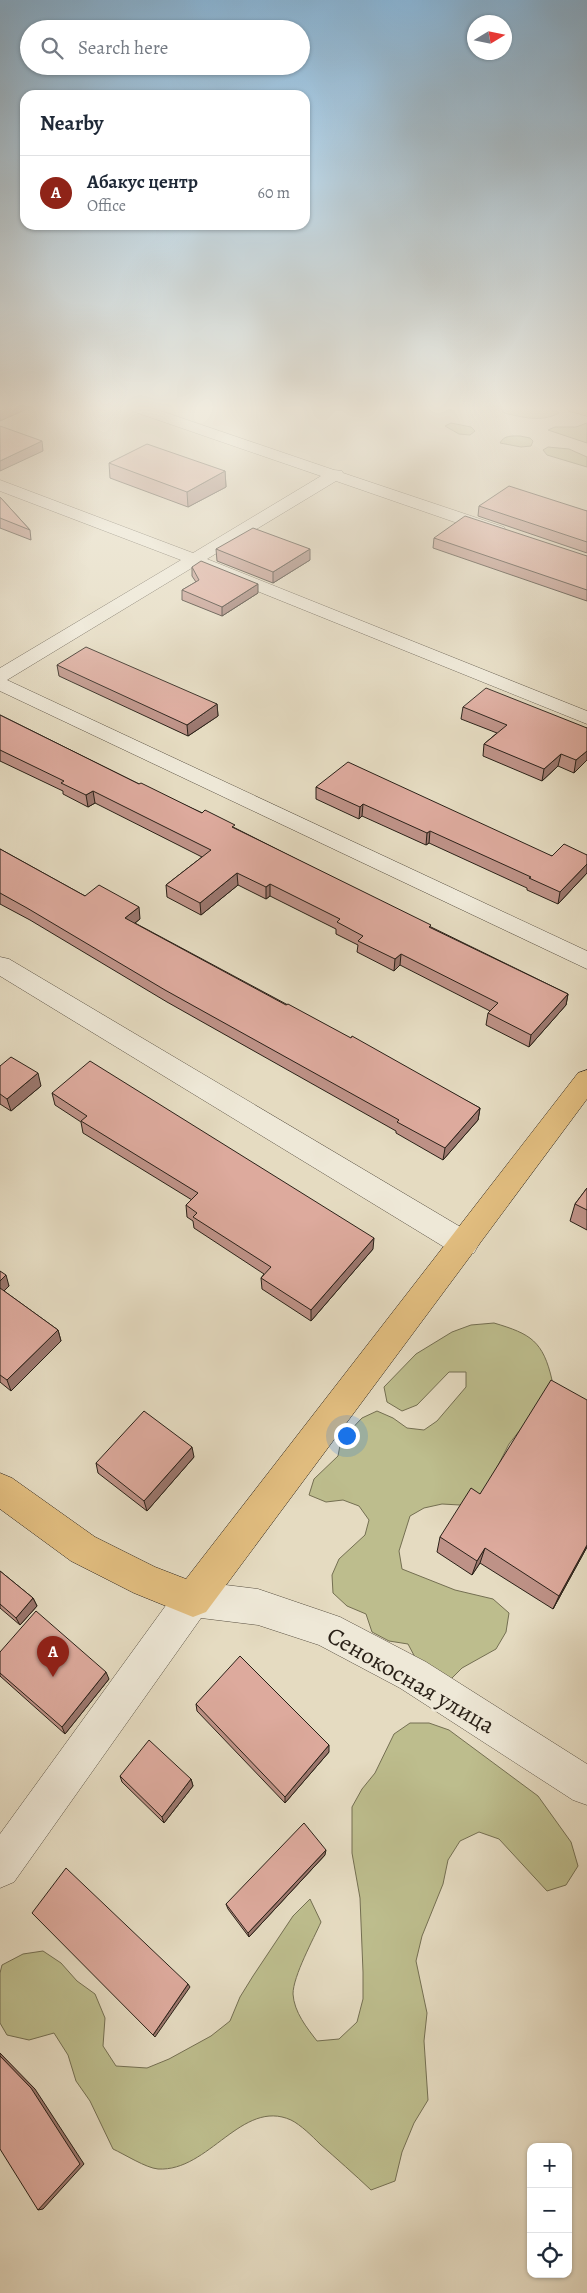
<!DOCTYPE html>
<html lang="en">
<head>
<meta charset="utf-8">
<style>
  body { margin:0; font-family:Alegreya,serif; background:#f2f2f3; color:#1f2937 }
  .controls { position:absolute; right:15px; bottom:15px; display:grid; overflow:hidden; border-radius:10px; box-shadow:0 1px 4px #0004 }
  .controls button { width:45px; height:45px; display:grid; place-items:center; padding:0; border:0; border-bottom:1px solid #e0e1e3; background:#fff; color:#1f2937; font:25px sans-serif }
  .compass { position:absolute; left:467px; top:15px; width:45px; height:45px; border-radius:50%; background:#fff; box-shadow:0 1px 4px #0004; rotate:80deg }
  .you { position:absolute; left:346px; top:1435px; width:18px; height:18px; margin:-12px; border:4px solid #fff; border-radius:50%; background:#1a73e8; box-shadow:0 0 0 8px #1a73e833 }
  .badge { display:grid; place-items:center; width:32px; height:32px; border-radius:50%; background:#8f2418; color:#fff; font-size:16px; font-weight:700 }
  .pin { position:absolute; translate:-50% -41px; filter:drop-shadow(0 1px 2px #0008) }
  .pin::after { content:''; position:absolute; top:26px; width:18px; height:15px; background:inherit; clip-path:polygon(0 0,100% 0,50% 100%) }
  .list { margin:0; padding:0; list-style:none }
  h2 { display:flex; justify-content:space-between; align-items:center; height:65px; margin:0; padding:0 20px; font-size:21px }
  h2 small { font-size:16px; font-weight:400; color:#747a83 }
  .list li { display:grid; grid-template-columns:32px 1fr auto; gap:15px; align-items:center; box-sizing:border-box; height:75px; padding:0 20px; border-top:1px solid #e0e1e3 }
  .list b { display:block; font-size:19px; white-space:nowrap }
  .list p { margin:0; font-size:16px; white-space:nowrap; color:#747a83 }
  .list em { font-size:16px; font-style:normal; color:#747a83 }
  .icon { flex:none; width:28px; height:28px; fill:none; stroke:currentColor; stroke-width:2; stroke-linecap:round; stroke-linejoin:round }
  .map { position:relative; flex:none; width:587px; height:2293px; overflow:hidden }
  .search { position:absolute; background:#fff; box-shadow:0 1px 4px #0004; left:20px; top:20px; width:290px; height:55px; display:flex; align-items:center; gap:12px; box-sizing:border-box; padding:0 18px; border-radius:28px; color:#747a83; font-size:19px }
  .panel { position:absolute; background:#fff; box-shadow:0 1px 4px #0004; left:20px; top:90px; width:290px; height:140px; border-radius:15px }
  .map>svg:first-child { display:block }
  .green { fill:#bdbd8d; stroke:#746f52 }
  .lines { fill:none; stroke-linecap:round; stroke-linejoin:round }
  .minor-casing { stroke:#595042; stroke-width:1 }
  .major-casing { stroke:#2a2118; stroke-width:1 }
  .minor { fill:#eee8d7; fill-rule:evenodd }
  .major { fill:#e2be80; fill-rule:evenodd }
  .wall { fill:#be9287; stroke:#2a2118 }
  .shaded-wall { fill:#9b776e; stroke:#2a2118 }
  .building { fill:#ddaa9d; stroke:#2a2118 }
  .labels { text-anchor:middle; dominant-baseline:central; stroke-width:4.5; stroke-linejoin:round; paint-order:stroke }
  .near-street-label { font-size:24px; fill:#2a2118; stroke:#eee8d7 }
</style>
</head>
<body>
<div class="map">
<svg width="587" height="2293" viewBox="0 0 587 2293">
  <rect width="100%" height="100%" fill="#e5dbc1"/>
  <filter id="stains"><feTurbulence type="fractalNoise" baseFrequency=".004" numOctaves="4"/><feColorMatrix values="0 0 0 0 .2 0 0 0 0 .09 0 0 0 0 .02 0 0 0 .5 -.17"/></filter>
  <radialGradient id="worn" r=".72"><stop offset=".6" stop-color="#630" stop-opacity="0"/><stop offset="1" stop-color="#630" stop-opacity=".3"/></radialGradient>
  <g class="green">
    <path d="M553,408L559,413C540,423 523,417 504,413L501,409Z"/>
    <path d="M451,423L471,427L475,431L470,435L459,434L445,426Z"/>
    <path d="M587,423V443L548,430L555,427H576Z"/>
    <path d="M520,436L530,438L533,441L531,446L521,447L500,443C504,435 512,436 520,436Z"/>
    <path d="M548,447L569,449L587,457V467L547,455L543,450Z"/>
    <path d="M494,1323C531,1334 543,1341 552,1380L538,1407L509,1444L487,1487L476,1500L460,1505L442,1504L424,1508L410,1516L399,1551L402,1569L455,1590L493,1599L509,1613L506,1632L496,1649L462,1668L448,1682L417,1661L408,1644L389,1641L372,1632L366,1614L347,1606L333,1593L332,1575L339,1559L365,1535L369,1520L359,1506L343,1500L326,1502L309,1495L314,1479L338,1456L341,1440L362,1418L377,1411L393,1418L407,1428L424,1430L437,1421L466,1387V1372H449L417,1405L402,1411L387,1402L384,1387L416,1354L452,1332L471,1325Z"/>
    <path d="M410,1723H429L449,1730L538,1796L571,1842L578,1866L566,1885L547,1891L499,1839L479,1832L460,1841L448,1860L443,1884L422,1936L416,1961L427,2013L424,2041L428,2100L414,2123L402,2152L395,2181L371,2190C354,2174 337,2159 320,2144C312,2136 301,2125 291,2120C242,2098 209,2172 158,2169C146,2168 124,2154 113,2149L90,2101L76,2081L68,2055L54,2033L29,2040L7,2035L0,2023V1973L2,1965L23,1954L43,1951L61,1963L77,1981L95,1994L105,2018L103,2046L116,2066L147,2068L169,2059L211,2036L230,2021L240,1997L253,1976L293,1916L310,1899L321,1922C314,1938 293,1976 293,1994C294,2012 307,2028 317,2041L339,2039L357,2022L363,1999V1972L360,1898L352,1853V1807L362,1789L375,1773L394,1734Z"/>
  </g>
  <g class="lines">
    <defs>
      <g id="minor">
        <path d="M130,408H152L334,470L342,471L343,473L504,527L506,531L504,535H492L336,481L207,559L587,711V724L195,566L7,680L587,951V969L0,691V668L181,560L0,491V480L193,553L321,476L132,411Z"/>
        <path d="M0,957L9,959L474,1235L479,1244L474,1253L464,1256L454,1253L0,976Z"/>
        <path d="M193,1581L258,1589L340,1617L426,1662L587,1764V1805L573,1800L400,1688L319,1645L258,1625L201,1618L14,1882L0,1888V1834L180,1586Z"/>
      </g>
      <g id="major">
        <path d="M567,408H587V416L569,411Z"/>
        <path d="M587,1070V1099L206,1612L193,1617L134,1593L71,1561L0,1509V1473L12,1478L95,1537L155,1567L186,1579L578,1073Z"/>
      </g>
    </defs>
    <use href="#minor" class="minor-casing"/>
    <use href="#major" class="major-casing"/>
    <use href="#minor" class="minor"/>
    <use href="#major" class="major"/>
  </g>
  <g class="wall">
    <path d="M109,463L225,471L226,487L188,507L110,478Z"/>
    <path d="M0,497L30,530L31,540L0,528Z"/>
    <path d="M479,506L587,511V553L478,516Z"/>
    <path d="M434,538L587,556V601L433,548Z"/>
    <path d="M216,549L310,560L273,583L217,561Z"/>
    <path d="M192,567L258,593L222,616L182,600V590L196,582L192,576Z"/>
    <path d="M57,665L217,704L218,716L188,736L59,676Z"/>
    <path d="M463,707L587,728L574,773L558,766L542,781L483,756L484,744L497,733L461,719Z"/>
    <path d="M0,715L139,784L235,828L431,927L568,994L566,1005L529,1047L486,1025L488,1013L490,1011L400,965L394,971L357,952L358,945L336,934V929L270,896L266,899L238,885L201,915L167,897L166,885L202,857L95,803L88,807L63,794V791L0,761Z"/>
    <path d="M316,787L552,856L587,855V873L558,904L527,890V888L429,843L426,845L362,816L359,819L316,799Z"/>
    <path d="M0,849L85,896L140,919L135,923L480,1108L478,1120L443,1160L396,1133V1131L167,1002L30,920L0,904Z"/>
    <path d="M0,1066L41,1086L11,1111L0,1104Z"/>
    <path d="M52,1093L373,1249L311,1321L262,1289L261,1278L264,1274L194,1228L193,1221L187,1217L186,1205L192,1200L83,1133L81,1122L55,1105Z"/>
    <path d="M587,1188V1230L570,1221L575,1204Z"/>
    <path d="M0,1271L9,1286L4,1291L58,1330L61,1341L11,1391L0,1382Z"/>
    <path d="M587,1400V1547L553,1609L480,1563L472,1575L437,1552L440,1537L480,1494Z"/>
    <path d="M194,1457L147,1511L98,1473L96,1463Z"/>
    <path d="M0,1571L33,1598L37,1606L20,1625L0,1608Z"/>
    <path d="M0,1652L109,1679L65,1734L0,1676Z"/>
    <path d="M196,1704L329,1752L285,1803L197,1711Z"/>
    <path d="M120,1776L191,1779L193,1786L164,1823L122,1782Z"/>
    <path d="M325,1855L249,1937L228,1909L226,1904Z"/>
  </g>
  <g class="shaded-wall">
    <path d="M6,408H29L0,421V411Z"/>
    <path d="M42,441L43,451L0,471V461Z"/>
    <path d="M225,471L226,487L188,507L187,492Z"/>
    <path d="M310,549V560L273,583V572Z"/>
    <path d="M258,584V593L222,616V607Z"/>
    <path d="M217,704L218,716L188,736L187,725Z"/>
    <path d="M587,751V760L574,773L576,760Z"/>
    <path d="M561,754L558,766L542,781L544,769Z"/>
    <path d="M93,791L95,803L88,807L86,795Z"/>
    <path d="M363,804L362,816L359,819L360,807Z"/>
    <path d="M430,831L429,843L426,845L427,833Z"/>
    <path d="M587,864V873L558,904L560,892Z"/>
    <path d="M237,873L238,885L201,915L200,903Z"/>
    <path d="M270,884V896L266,899V887Z"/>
    <path d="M139,907L140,919L126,930L125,918Z"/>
    <path d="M401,954L400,965L394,971L395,959Z"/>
    <path d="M568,994L566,1005L529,1047L531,1035Z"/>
    <path d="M38,1073L41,1086L11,1111L7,1099Z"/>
    <path d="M480,1108L478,1120L443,1160L445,1148Z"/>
    <path d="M374,1238L373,1249L311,1321V1310Z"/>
    <path d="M6,1275L9,1286L0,1295V1281Z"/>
    <path d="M58,1330L61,1341L11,1391L7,1380Z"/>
    <path d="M192,1447L194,1457L147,1511L144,1501Z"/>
    <path d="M587,1545V1547L553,1609L559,1596Z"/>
    <path d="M485,1548L480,1563L472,1575L477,1561Z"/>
    <path d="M33,1598L37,1606L20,1625L16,1618Z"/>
    <path d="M106,1672L109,1679L65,1734L62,1727Z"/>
    <path d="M329,1745V1752L285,1803V1797Z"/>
    <path d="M191,1779L193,1786L164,1823L162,1817Z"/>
    <path d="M326,1850L325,1855L249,1937L248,1933Z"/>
    <path d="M188,1984L190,1987L155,2037L153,2035Z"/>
    <path d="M0,2053L35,2089L84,2164L43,2209L38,2210L0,2056Z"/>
  </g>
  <g class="building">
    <path d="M0,426L42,441L0,461Z"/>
    <path d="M147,444L225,471L187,492L109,463Z"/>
    <path d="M509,486L587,511V542L479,506Z"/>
    <path d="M0,497L30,530L0,518Z"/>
    <path d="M465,516L587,556V590L434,538Z"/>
    <path d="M253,528L310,549L273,572L216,549Z"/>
    <path d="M201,561L258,584L222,607L182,590L199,580L192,567Z"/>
    <path d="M86,647L217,704L187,725L57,665Z"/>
    <path d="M486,688L587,728V751L576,760L561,754L544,769L484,744L507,725L463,707Z"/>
    <path d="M0,715L139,784L141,783L202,813L205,810L235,825L232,827L431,925L429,927L568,994L531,1035L488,1013L498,1003L401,954L395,959L358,941L363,936L337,922L340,919L270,884L266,887L237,873L200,903L166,885L211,850L93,791L86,795L61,783L64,781L0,750Z"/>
    <path d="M348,762L552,856L564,844L587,855V864L560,892L529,878L531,877L430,831L427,833L363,804L360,807L316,787Z"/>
    <path d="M0,849L85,896L99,885L139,907L125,918L286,1005L288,1004L351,1038L352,1036L480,1108L445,1148L397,1122L399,1120L165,990L27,908L0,893Z"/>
    <path d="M11,1057L38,1073L7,1099L0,1094V1066Z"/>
    <path d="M90,1061L374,1238L311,1310L261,1278L271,1267L193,1217L197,1213L186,1205L198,1193L81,1121L87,1116L52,1093Z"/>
    <path d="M587,1188V1210L575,1204Z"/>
    <path d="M0,1271L6,1275L0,1281Z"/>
    <path d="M0,1288L58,1330L7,1380L0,1375Z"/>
    <path d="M551,1380L587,1400V1545L559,1596L485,1548L477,1561L440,1537L471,1488L480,1494Z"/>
    <path d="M144,1411L192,1447L144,1501L96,1463Z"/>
    <path d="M0,1571L33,1598L16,1618L0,1604Z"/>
    <path d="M36,1611L106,1672L62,1727L0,1673V1652Z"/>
    <path d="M240,1656L329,1745L285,1797L196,1704Z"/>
    <path d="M149,1740L191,1779L162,1817L120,1776Z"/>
    <path d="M304,1823L326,1850L248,1933L226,1904Z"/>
    <path d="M66,1868L188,1984L153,2035L32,1913Z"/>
    <path d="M0,2056L31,2088L80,2164L38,2210L0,2149Z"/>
  </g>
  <linearGradient id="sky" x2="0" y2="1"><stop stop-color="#89b6d8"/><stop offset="0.56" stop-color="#f3efe3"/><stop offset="1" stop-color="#f3efe3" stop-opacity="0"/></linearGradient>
  <rect width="587" height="729" fill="url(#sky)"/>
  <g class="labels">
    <g class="near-street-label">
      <text transform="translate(411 1680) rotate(30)">Сенокосная улица</text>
    </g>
  </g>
  <rect width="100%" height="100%" filter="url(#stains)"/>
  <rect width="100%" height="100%" fill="url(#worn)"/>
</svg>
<div class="controls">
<button>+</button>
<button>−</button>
<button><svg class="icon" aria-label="locate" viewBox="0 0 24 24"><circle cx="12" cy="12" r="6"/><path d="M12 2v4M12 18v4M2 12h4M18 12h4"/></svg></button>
</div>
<svg class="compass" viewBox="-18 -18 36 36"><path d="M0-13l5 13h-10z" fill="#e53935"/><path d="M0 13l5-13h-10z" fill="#747a83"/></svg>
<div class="you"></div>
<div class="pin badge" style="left:53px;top:1677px">A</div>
<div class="search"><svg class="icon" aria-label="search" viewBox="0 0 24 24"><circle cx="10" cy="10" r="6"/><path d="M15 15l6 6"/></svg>Search here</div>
<section class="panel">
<h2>Nearby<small></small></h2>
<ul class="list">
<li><span class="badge">A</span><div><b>Абакус центр</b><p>Office</p></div><em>60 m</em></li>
</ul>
</section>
</div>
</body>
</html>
